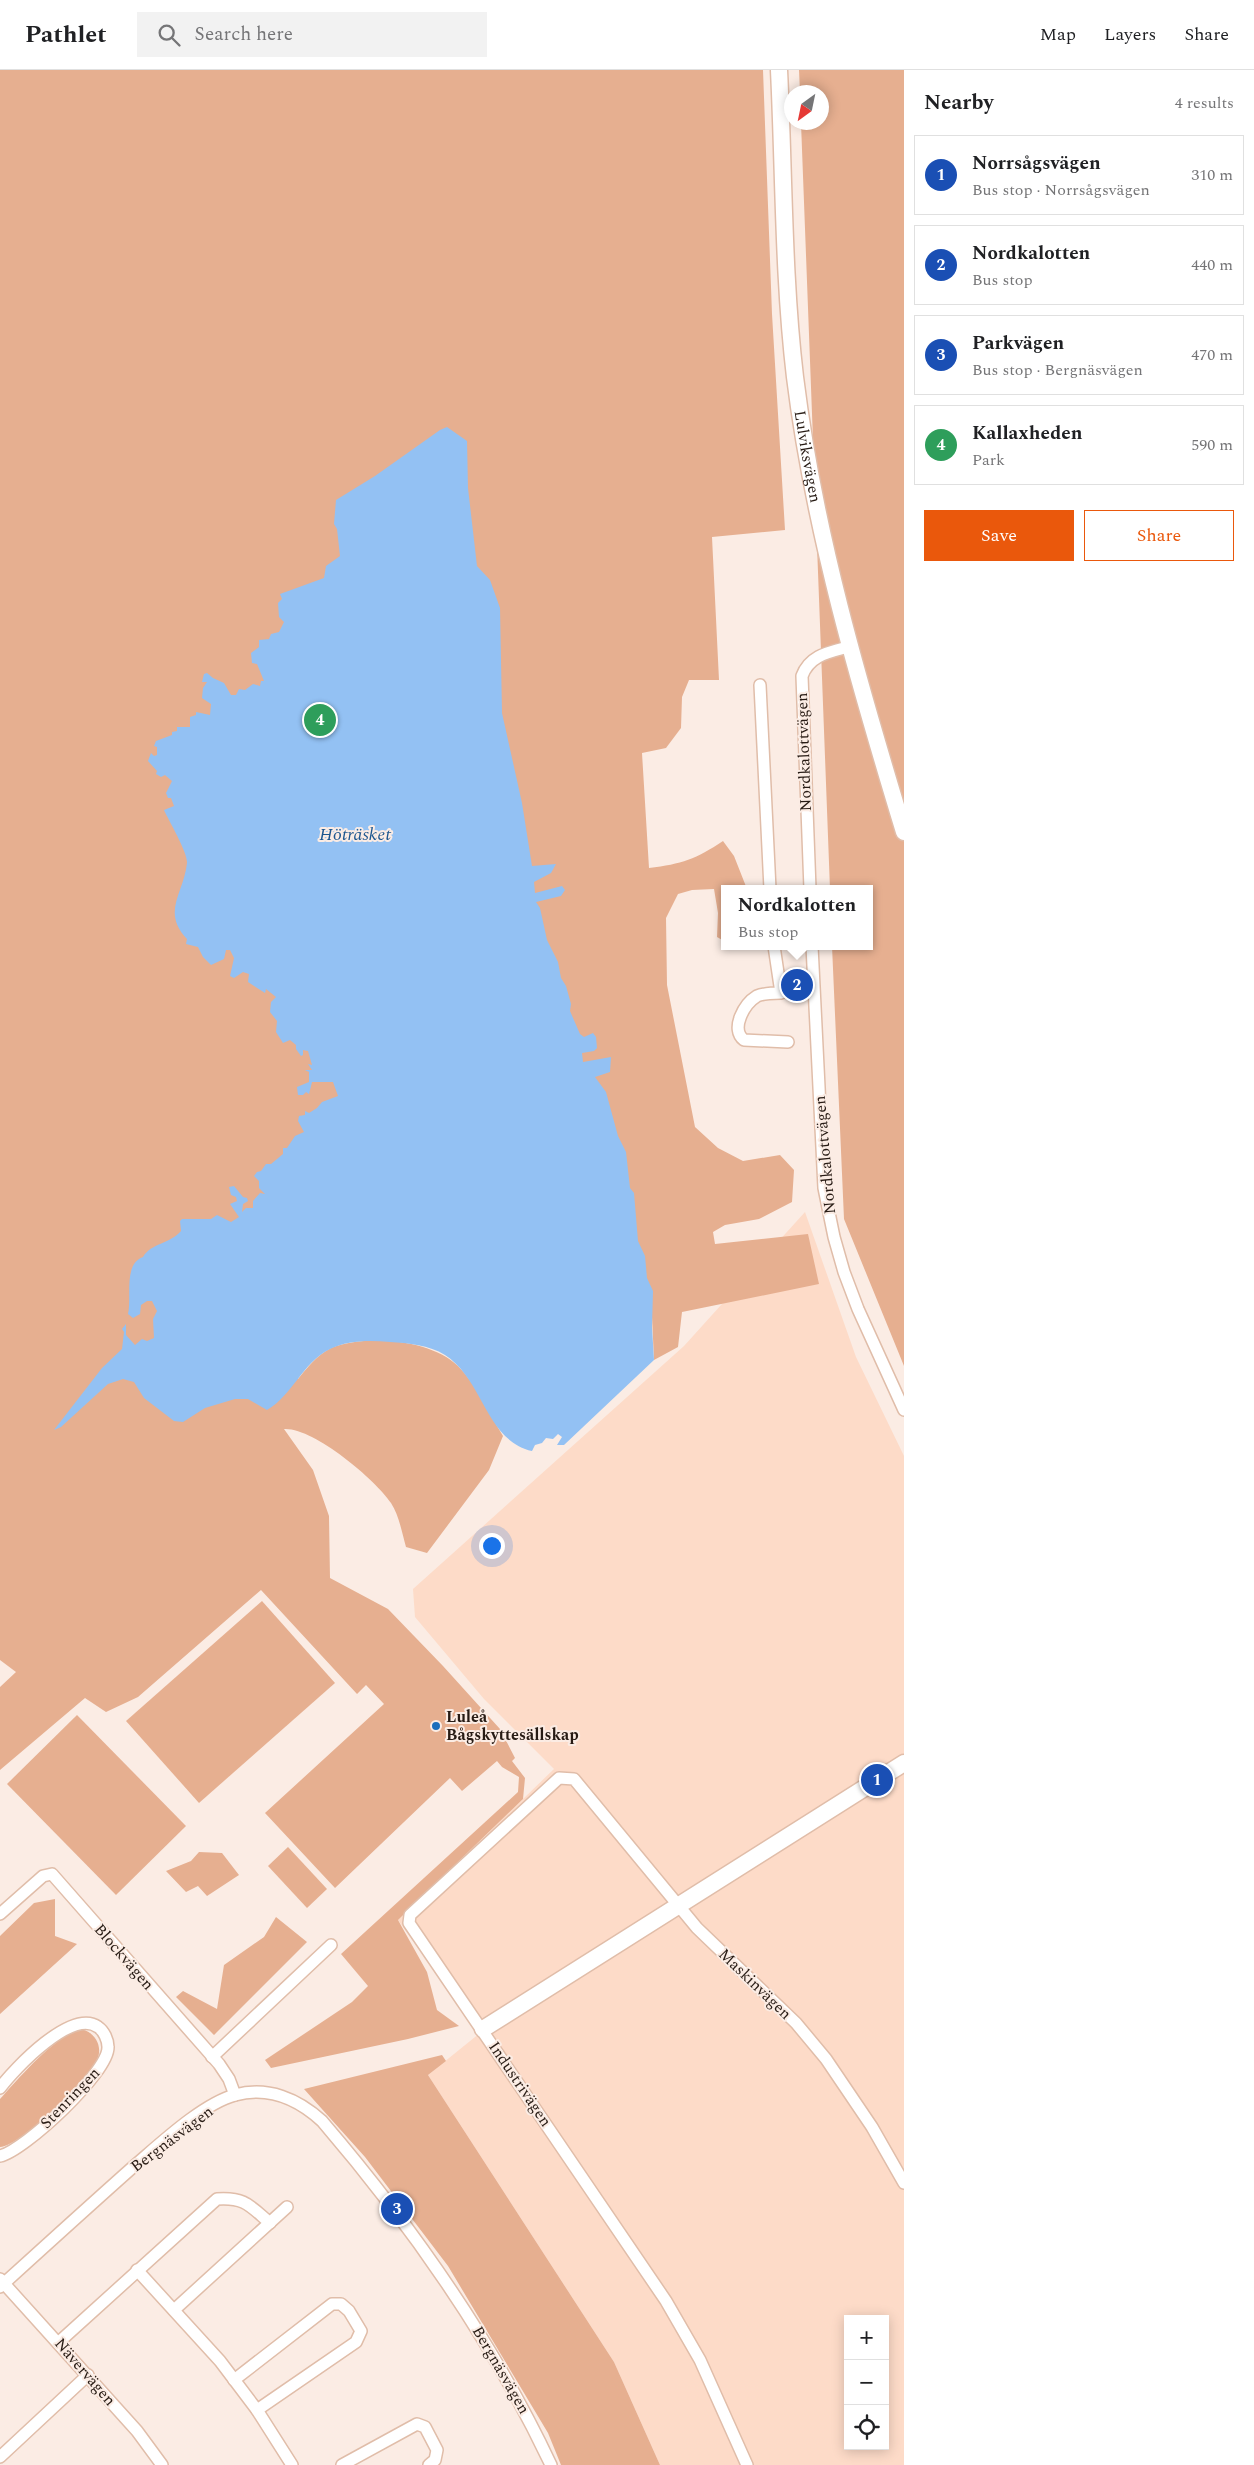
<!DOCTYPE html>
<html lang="en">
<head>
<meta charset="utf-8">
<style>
  body { margin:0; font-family:Spectral,serif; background:#f2f2f2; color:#202124 }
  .controls { position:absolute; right:15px; bottom:15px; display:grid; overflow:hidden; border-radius:0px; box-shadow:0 2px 12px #0003 }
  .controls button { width:45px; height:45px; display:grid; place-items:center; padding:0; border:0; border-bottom:1px solid #e0e0e0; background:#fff; color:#202124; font:25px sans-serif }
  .compass { position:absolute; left:784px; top:15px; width:45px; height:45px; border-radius:50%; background:#fff; box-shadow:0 2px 12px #0003; rotate:213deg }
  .you { position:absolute; left:491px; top:1475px; width:18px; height:18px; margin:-12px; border:4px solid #fff; border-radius:50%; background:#1a73e8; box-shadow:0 0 0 8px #1a73e833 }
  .badge { display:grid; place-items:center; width:32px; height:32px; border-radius:50%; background:#ea580c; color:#fff; font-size:16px; font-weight:700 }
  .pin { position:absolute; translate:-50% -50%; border:2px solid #fff; box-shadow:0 1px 5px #0006 }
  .popup { position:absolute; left:721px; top:815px; width:152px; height:65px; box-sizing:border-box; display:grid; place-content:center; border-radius:0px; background:#fff; filter:drop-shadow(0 1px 4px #0005); font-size:16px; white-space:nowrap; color:#757577 }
  .popup b { font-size:19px; color:#202124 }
  .popup::after { content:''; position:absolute; left:50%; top:100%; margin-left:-10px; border:10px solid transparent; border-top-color:#fff }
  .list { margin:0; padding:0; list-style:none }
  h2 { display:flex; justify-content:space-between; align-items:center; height:65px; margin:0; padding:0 20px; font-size:21px }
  h2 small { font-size:16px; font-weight:400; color:#757577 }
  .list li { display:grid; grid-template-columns:32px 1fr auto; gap:15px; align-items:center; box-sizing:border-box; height:80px; margin:0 10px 10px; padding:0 10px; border:1px solid #e0e0e0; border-radius:0px }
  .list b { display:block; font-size:19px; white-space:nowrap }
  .list p { margin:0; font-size:16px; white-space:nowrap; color:#757577 }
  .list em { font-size:16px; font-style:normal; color:#757577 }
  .actions { display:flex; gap:10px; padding:15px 20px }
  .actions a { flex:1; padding:11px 0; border:1px solid #ea580c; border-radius:0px; text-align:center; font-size:18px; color:#ea580c }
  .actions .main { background:#ea580c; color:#fff }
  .icon { flex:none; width:28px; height:28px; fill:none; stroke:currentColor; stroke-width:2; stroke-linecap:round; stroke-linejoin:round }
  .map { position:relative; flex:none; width:904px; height:2395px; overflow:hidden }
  header { display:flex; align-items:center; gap:30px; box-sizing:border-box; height:70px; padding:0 25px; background:#fff; border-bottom:1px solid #e0e0e0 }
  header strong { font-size:24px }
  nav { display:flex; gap:28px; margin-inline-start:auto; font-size:18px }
  .search { width:350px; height:45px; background:#f2f2f2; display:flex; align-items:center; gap:12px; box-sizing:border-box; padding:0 18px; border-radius:0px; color:#757577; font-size:19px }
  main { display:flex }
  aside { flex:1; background:#fff }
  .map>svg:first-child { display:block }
  .built { fill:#fddbc8; fill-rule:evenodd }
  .green { fill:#e6af90 }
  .water { fill:#93c1f3 }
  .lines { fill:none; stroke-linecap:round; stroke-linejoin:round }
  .street-casing { stroke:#e0bda9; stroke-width:14 }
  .secondary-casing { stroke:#e0bda9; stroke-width:19 }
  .street { stroke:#fff; stroke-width:11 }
  .secondary { stroke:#fff; stroke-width:16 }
  .poi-dot { fill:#1b6ebc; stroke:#fbece4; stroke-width:2 }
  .labels { text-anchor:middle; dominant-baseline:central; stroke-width:4; stroke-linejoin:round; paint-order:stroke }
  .street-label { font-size:16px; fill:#271b14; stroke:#fbece4 }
  .poi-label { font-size:16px; font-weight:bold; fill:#271b14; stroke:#fbece4; text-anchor:start }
  .water-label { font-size:18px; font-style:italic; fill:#1c568f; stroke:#fbece4 }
</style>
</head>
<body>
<header>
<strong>Pathlet</strong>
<div class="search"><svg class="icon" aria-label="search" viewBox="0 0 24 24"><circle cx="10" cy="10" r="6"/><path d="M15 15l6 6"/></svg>Search here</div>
<nav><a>Map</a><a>Layers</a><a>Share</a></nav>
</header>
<main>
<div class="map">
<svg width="904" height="2395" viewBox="0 0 904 2395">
  <rect width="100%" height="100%" fill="#fbece4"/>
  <path class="built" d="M805,1142L856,1287L904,1386V2395H660L614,2292L428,2005L480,1963L398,1850L554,1699L484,1629L415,1547L413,1519L684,1276ZM848,2249H885V2376H848Z"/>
  <g class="green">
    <path d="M0,0H763L772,244L785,460L712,467L719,610H689L682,627L681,658L666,678L642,683L649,798C682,794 696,789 723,771L734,786L747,819H724V871L717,867L718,843L714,819L692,820L678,824L666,848L667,915L695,1057L718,1078L743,1091L780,1085L794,1100L792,1132L759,1149L725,1155L713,1162L715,1174L808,1164L819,1214L682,1242L678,1277L654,1290L652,1247L276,1259L298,1309C307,1298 317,1285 331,1278C365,1264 431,1269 458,1296C477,1315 489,1343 503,1366L489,1400L427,1483L406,1477C402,1463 399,1445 391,1433C375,1409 313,1357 284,1359L313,1400L329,1446L330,1508L388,1539L443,1596L500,1659L515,1688L512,1691L525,1708L523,1729L398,1850L427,1902L437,1940L459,1956L408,1969L271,1998L265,1990L352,1932L368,1916L341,1884L518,1722L519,1707L502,1697L497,1691L462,1721L450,1708L335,1818L265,1743L384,1634L366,1615L357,1624L261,1520L138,1627L106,1642L85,1628L0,1700V1617L16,1602L0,1590Z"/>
    <path d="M799,0H904V1296L844,1149L832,876H870V819H830L801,53L822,52V22H800Z"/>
    <path d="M262,1531L335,1613L199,1733L126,1651Z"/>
    <path d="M77,1645L186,1756L116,1825L7,1714Z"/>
    <path d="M288,1777L327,1819L307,1838L268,1796Z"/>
    <path d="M199,1782L222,1783L239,1805L207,1826L198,1816L186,1822L166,1801L191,1791Z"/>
    <path d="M55,1829V1866L77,1874L0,1944V1866L34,1833Z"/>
    <path d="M276,1847L307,1872L214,1965L176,1927L183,1921L217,1939L224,1895L264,1867Z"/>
    <path d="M79,1959C93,1960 104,1975 97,1990C86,2011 23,2075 0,2077V2029C21,2006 50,1971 79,1959Z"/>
    <path d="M442,1985L446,1991L428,2005L614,2292L660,2395H561L548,2363L448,2196L365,2087L304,2019Z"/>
  </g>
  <path class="water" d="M447,357L467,371L468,418L477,496L490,510L500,538L502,643L522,733L532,796L556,794L551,803L534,812L535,823L562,816L565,820L561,826L536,832L540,838L547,870L558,892L561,908L566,916L571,934L570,941L580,964L584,967L593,963L596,967L597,978L594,981L582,983L583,992L611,987L610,1002L595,1007L606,1022L618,1066L626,1082L630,1118L634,1123L638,1171L645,1186L647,1208L653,1221L652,1257L654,1290L564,1375H557L562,1367L558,1364L553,1369L546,1368L542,1373L535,1375L532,1381C485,1370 484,1310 445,1285C429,1275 408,1273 390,1272C370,1270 348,1270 330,1279C302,1293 293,1325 267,1340L248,1329H235L205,1338L183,1352L174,1351L144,1328L134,1312L123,1309L108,1314L61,1357L54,1360L102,1298L122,1279L124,1262L122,1259L126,1254V1265L135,1275L142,1269L147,1271L154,1268L153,1249L157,1241L152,1231H147L141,1235L140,1244L133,1248L128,1244C132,1227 123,1194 143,1187C151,1173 170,1174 181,1161L180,1151L182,1149H211L217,1145L231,1152L239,1147L230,1134L237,1131L236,1127L231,1125L229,1117L234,1116L243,1127L247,1128L248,1131L243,1134L242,1142L246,1138H253V1131L260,1123L265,1124L259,1118V1111L254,1106L257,1102L261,1101L266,1094H271L283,1084V1078H287L295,1066L304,1062L298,1051L299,1046L305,1045V1041L309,1043L317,1038L322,1032L338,1026L333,1012H312L309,1024L306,1022L303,1025H298L297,1017L309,1012V1002L305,1000H312L308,994L312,995L308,981L303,980V985L301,986L296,979V975L290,970L283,973L276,962L277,951L270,942L271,932L276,927L266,919L265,923L248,912L249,904L243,902L234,908L230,906L234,888L230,880H226L224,889L211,895L203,887L198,877L186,874L187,869C161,842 184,823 187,793C188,783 169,751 164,740L174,736L171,728H168L166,723L172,711L165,705L161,707L156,704L157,701L148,691L151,683L154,686L157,685V677L154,676L156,671L172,665V662L177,661V657H190V647L196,645V642L210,645L211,634L202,628L203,618L207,612H202L204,604L207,603L213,608L224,613L231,625H236L239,619L245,620L253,614L260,616L261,611H264L257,594L252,593L251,583L259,577V570L269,569L271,564L279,562L284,552L279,547L278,533L282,529L280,524L324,508L326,496L340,486L337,459L334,454L336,430L375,406L440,360Z"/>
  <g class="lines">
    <defs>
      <g id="street">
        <path d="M760,615L770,819"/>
        <path d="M810,819L802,606C810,584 831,582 852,576"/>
        <path d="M774,876L781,923C773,923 764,923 757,926C744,934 730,959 744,970L788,972"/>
        <path d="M812,876L824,1118L834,1167L844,1202L858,1239L904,1340"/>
        <path d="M0,1844L43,1806L52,1804L219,1994L229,2009L235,2025"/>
        <path d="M212,1987L331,1875"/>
        <path d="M0,2018C15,1998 72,1938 98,1957C104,1961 108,1970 108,1977C109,2002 24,2081 0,2086"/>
        <path d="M137,2200L220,2291L257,2340L292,2395"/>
        <path d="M0,2209L137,2361L162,2395"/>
        <path d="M0,2217C44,2177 88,2137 133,2097C159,2075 202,2034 235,2025C268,2016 298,2029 322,2051C412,2156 492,2270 551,2395"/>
        <path d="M174,2240L287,2137"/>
        <path d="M59,2272L217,2129C245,2127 250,2136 270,2153"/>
        <path d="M234,2310L332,2234H341L349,2241L361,2261L356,2272L257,2340"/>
        <path d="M0,2387L88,2305"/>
        <path d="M342,2395L417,2354L425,2357L437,2380L435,2390L429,2395"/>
        <path d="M747,2395L700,2290L666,2231L409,1853L410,1845L559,1708L574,1709L697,1858L796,1953L826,1989L872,2057L904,2113"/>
      </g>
      <g id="secondary">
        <path id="s1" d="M779,0C784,102 783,206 795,307C814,461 859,614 904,762"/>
        <path d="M483,1959L904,1693"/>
      </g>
    </defs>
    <use href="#street" class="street-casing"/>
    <use href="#secondary" class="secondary-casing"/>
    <use href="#street" class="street"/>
    <use href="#secondary" class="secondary"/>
  </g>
  <circle class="poi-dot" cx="436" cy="1656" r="5"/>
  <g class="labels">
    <g class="street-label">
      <text stroke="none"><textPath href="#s1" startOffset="388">Lulviksvägen</textPath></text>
      <text transform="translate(804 682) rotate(-92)">Nordkalottvägen</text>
      <text transform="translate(825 1085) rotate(-95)">Nordkalottvägen</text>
      <text transform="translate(124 1887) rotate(49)">Blockvägen</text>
      <text transform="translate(755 1914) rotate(44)">Maskinvägen</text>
      <text transform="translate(520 2014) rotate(56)">Industrivägen</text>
      <text transform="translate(70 2028) rotate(-46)">Stenringen</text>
      <text transform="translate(172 2069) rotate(-37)">Bergnäsvägen</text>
      <text transform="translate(501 2300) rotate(60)">Bergnäsvägen</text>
      <text transform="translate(85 2302) rotate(49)">Nävervägen</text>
    </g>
    <g class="poi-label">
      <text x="446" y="1647">Luleå<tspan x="446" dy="18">Bågskyttesällskap</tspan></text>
    </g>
    <g class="water-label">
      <text x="355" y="764">Höträsket</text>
    </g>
  </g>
</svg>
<div class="controls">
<button>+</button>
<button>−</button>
<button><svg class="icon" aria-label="locate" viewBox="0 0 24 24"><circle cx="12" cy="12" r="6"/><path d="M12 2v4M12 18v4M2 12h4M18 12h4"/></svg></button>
</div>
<svg class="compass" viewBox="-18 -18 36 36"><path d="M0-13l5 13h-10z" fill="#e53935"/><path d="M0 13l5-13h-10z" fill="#757577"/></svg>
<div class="you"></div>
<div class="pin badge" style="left:877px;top:1710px;background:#1a4fb4">1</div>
<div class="pin badge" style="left:797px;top:915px;background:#1a4fb4">2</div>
<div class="popup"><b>Nordkalotten</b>Bus stop</div>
<div class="pin badge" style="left:397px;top:2139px;background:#1a4fb4">3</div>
<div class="pin badge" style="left:320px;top:650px;background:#2e9e5b">4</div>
</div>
<aside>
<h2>Nearby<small>4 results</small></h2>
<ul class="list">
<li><span class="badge" style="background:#1a4fb4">1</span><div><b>Norrsågsvägen</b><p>Bus stop · Norrsågsvägen</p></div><em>310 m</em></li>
<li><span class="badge" style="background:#1a4fb4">2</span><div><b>Nordkalotten</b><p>Bus stop</p></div><em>440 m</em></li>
<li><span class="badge" style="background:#1a4fb4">3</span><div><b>Parkvägen</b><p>Bus stop · Bergnäsvägen</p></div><em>470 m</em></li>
<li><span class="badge" style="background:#2e9e5b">4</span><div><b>Kallaxheden</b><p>Park</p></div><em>590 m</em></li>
</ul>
<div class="actions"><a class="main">Save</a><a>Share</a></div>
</aside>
</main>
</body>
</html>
